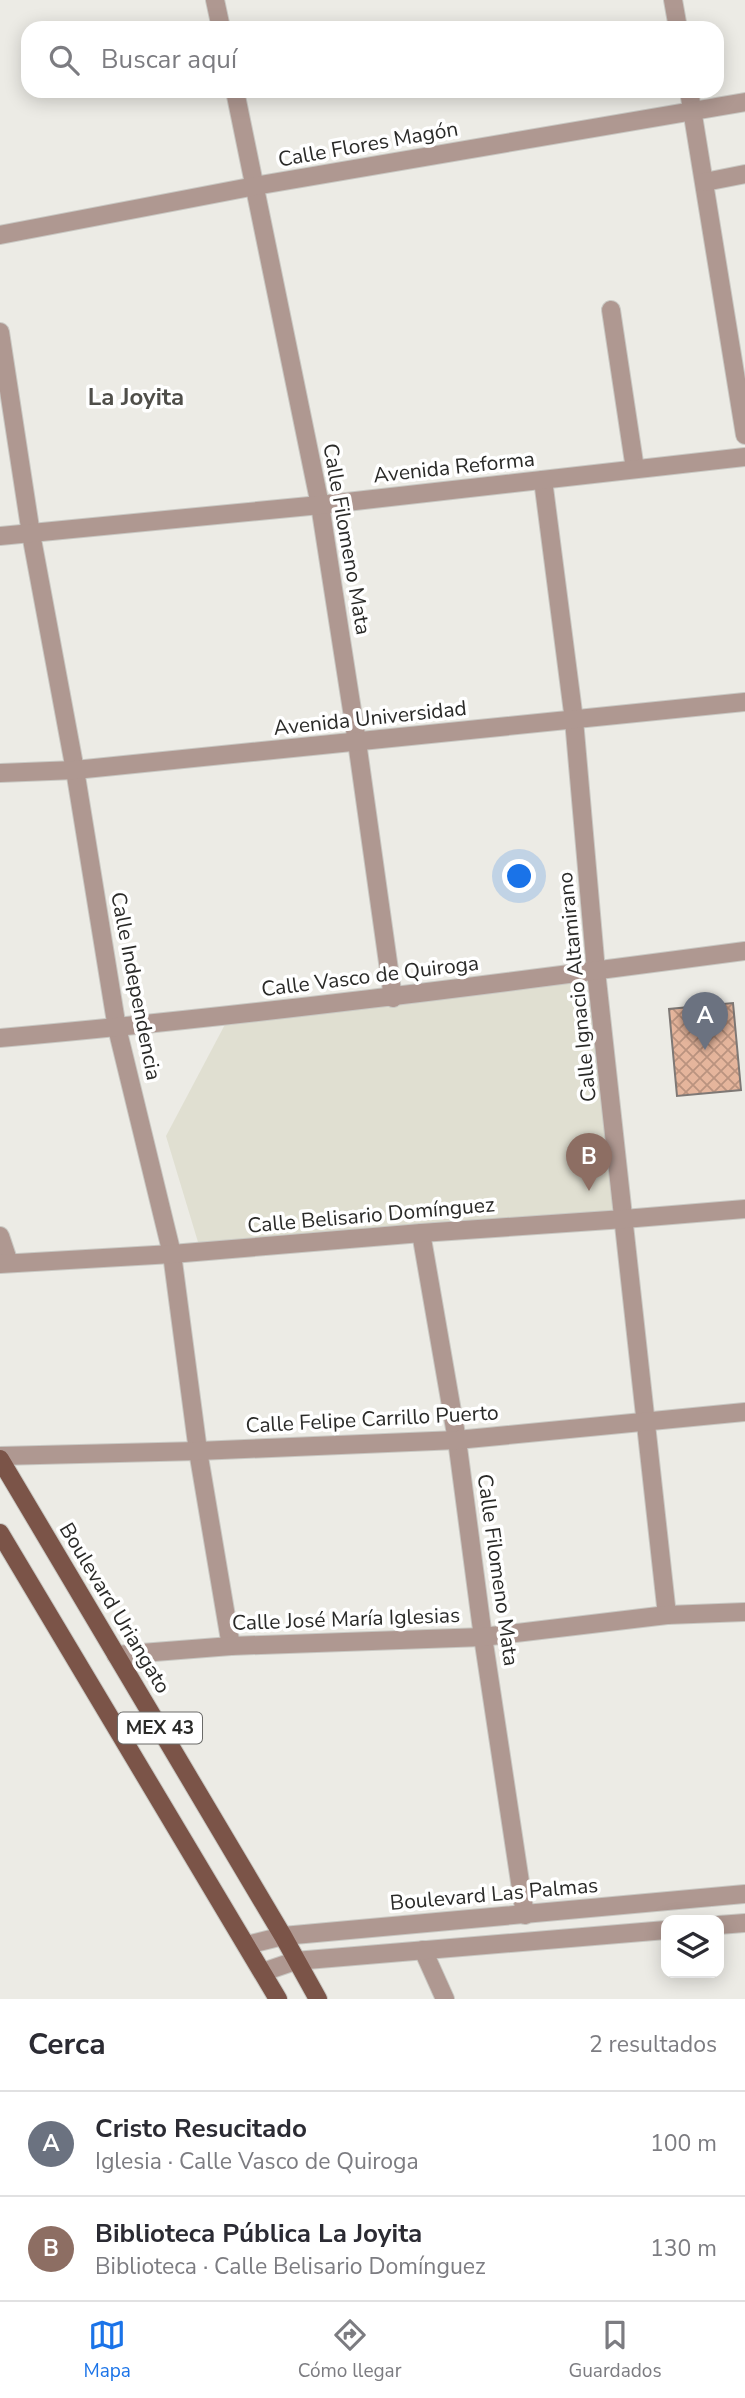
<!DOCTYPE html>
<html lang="es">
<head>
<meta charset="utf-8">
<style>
  body { margin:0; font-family:"Nunito Sans",sans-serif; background:#f7f7f7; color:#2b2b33 }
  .controls { position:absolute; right:21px; bottom:21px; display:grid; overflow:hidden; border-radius:14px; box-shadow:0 4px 18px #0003 }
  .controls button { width:63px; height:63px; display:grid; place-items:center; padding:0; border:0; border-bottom:2px solid #e1e1e2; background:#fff; color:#2b2b33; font:35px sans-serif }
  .you { position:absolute; left:520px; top:877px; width:24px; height:24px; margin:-18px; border:5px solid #fff; border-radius:50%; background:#1a73e8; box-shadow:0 0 0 10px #1a73e833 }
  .badge { display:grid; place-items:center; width:46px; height:46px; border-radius:50%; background:#1a73e8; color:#fff; font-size:23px; font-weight:700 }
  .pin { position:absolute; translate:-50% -58px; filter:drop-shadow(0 2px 4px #0008) }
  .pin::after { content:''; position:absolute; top:37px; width:24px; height:21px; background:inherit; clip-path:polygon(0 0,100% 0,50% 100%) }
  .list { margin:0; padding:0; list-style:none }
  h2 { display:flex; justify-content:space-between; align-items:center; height:91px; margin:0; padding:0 28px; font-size:30px }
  h2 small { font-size:23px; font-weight:400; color:#7c7c81 }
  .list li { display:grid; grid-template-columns:46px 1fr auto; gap:21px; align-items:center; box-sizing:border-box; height:105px; padding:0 28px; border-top:2px solid #e1e1e2 }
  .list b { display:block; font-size:26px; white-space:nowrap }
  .list p { margin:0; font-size:23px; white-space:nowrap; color:#7c7c81 }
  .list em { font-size:23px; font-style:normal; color:#7c7c81 }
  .icon { flex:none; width:38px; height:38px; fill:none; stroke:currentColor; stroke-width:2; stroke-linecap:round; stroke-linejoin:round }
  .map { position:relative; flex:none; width:745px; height:1999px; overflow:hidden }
  .search { position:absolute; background:#fff; box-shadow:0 4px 18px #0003; left:21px; right:21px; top:21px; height:77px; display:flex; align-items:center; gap:18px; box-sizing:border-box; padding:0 24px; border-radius:21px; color:#7c7c81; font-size:26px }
  .sheet { height:301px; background:#fff }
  nav { display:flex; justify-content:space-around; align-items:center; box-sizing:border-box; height:98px; border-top:2px solid #e1e1e2; background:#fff; font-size:19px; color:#7c7c81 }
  nav a { display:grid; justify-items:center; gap:4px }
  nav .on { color:#1a73e8 }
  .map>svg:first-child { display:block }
  .built { fill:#e0dfd1 }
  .building { fill:url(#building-cross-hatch); stroke:#7e7875; stroke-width:2 }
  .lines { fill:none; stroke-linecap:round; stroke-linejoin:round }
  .minor-casing { stroke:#c9c8c3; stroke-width:20 }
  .major-casing { stroke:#c9c8c3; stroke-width:20 }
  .minor { stroke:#af9891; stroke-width:18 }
  .major { stroke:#7b5448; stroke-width:18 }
  .labels { text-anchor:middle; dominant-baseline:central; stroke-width:7; stroke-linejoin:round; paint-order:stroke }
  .shield { fill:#fff; stroke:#6a6a68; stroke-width:2 }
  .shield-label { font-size:19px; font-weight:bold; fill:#2a2a28 }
  .street-label { font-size:21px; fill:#2a2a28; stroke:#fff }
  .quarter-label { font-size:24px; font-weight:bold; fill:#4f4e49; stroke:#fff }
</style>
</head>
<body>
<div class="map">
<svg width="745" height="1999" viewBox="0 0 745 1999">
  <defs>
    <pattern id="building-cross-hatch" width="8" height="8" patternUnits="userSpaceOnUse" patternTransform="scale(1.75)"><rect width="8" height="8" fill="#e5b59c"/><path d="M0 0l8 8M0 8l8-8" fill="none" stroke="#ba937f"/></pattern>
  </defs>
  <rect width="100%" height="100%" fill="#ecebe5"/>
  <path class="built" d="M596,971L624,1219L201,1252L166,1136L230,1015Z"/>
  <path class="building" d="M733,1003L741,1090L677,1096L669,1009Z"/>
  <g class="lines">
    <defs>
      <g id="minor">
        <path d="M215,0L221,28"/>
        <path d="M673,0L678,28"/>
        <path d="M235,91L320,505L357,742L393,998"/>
        <path d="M689,91L745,435"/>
        <path d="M705,182L745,174"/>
        <path d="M0,235L255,186L745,102"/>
        <path d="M611,310L635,469"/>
        <path d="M0,332L31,534L75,770L117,1028L172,1254L198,1451L231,1646"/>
        <path d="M543,480L574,720L596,971L667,1615"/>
        <path d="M0,536L320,505L745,457"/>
        <path d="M0,773L75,770L745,702"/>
        <path d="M0,1038C249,1016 497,984 745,951"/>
        <path d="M421,1233L457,1440L483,1637L525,1915"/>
        <path d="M0,1236L9,1263"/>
        <path d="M0,1264L172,1254L421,1233L624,1219L745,1209"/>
        <path d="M0,1456L198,1451L457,1440L745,1412"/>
        <path d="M116,1655L231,1646L483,1637L667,1615L745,1612"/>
        <path d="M719,1925L745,1923"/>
        <path d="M247,1945L283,1936L745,1894"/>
        <path d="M423,1950L445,1999"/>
        <path d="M263,1972L295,1961L666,1930"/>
      </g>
      <g id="major">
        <path d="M0,1459L283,1936L318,1999"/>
        <path d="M0,1533L278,1999"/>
      </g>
    </defs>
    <use href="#minor" class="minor-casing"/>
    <use href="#major" class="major-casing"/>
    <use href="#minor" class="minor"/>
    <use href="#major" class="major"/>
  </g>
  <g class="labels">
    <rect class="shield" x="118" y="1712.5" width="84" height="31" rx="5"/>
    <g class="shield-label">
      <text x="160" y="1728">MEX 43</text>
    </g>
    <g class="street-label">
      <text transform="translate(368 144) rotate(-10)">Calle Flores Magón</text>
      <text transform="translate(454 467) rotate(-6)">Avenida Reforma</text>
      <text transform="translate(347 539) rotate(80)">Calle Filomeno Mata</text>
      <text transform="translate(370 718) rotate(-6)">Avenida Universidad</text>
      <text transform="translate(370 976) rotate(-7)">Calle Vasco de Quiroga</text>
      <text transform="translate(136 986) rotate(79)">Calle Independencia</text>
      <text transform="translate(577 987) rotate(-96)">Calle Ignacio Altamirano</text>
      <text transform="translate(371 1215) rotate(-5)">Calle Belisario Domínguez</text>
      <text transform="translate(372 1419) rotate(-3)">Calle Felipe Carrillo Puerto</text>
      <text transform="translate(498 1570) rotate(82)">Calle Filomeno Mata</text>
      <text transform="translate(115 1608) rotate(59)">Boulevard Uriangato</text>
      <text transform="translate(346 1619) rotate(-2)">Calle José María Iglesias</text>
      <text transform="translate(494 1894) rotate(-5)">Boulevard Las Palmas</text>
    </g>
    <g class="quarter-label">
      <text x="136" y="397">La Joyita</text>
    </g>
  </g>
</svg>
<div class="controls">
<button><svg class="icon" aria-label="layers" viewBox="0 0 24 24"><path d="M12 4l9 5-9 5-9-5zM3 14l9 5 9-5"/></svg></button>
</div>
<div class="you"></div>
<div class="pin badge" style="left:705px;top:1050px;background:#6b7280">A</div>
<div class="pin badge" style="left:589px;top:1191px;background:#8d6e63">B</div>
<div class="search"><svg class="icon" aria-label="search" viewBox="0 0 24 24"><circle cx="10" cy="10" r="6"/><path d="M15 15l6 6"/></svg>Buscar aquí</div>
</div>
<section class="sheet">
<h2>Cerca<small>2 resultados</small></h2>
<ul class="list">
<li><span class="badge" style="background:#6b7280">A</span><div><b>Cristo Resucitado</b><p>Iglesia · Calle Vasco de Quiroga</p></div><em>100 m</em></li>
<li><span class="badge" style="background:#8d6e63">B</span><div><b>Biblioteca Pública La Joyita</b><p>Biblioteca · Calle Belisario Domínguez</p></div><em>130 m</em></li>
</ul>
</section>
<nav>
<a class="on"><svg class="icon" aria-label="map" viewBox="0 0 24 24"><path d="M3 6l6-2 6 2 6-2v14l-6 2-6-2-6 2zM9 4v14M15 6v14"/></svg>Mapa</a>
<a><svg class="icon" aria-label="directions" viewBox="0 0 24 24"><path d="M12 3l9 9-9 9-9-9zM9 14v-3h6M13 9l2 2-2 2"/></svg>Cómo llegar</a>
<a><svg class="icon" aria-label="saved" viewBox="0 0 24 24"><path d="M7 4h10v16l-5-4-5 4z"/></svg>Guardados</a>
</nav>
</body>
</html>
